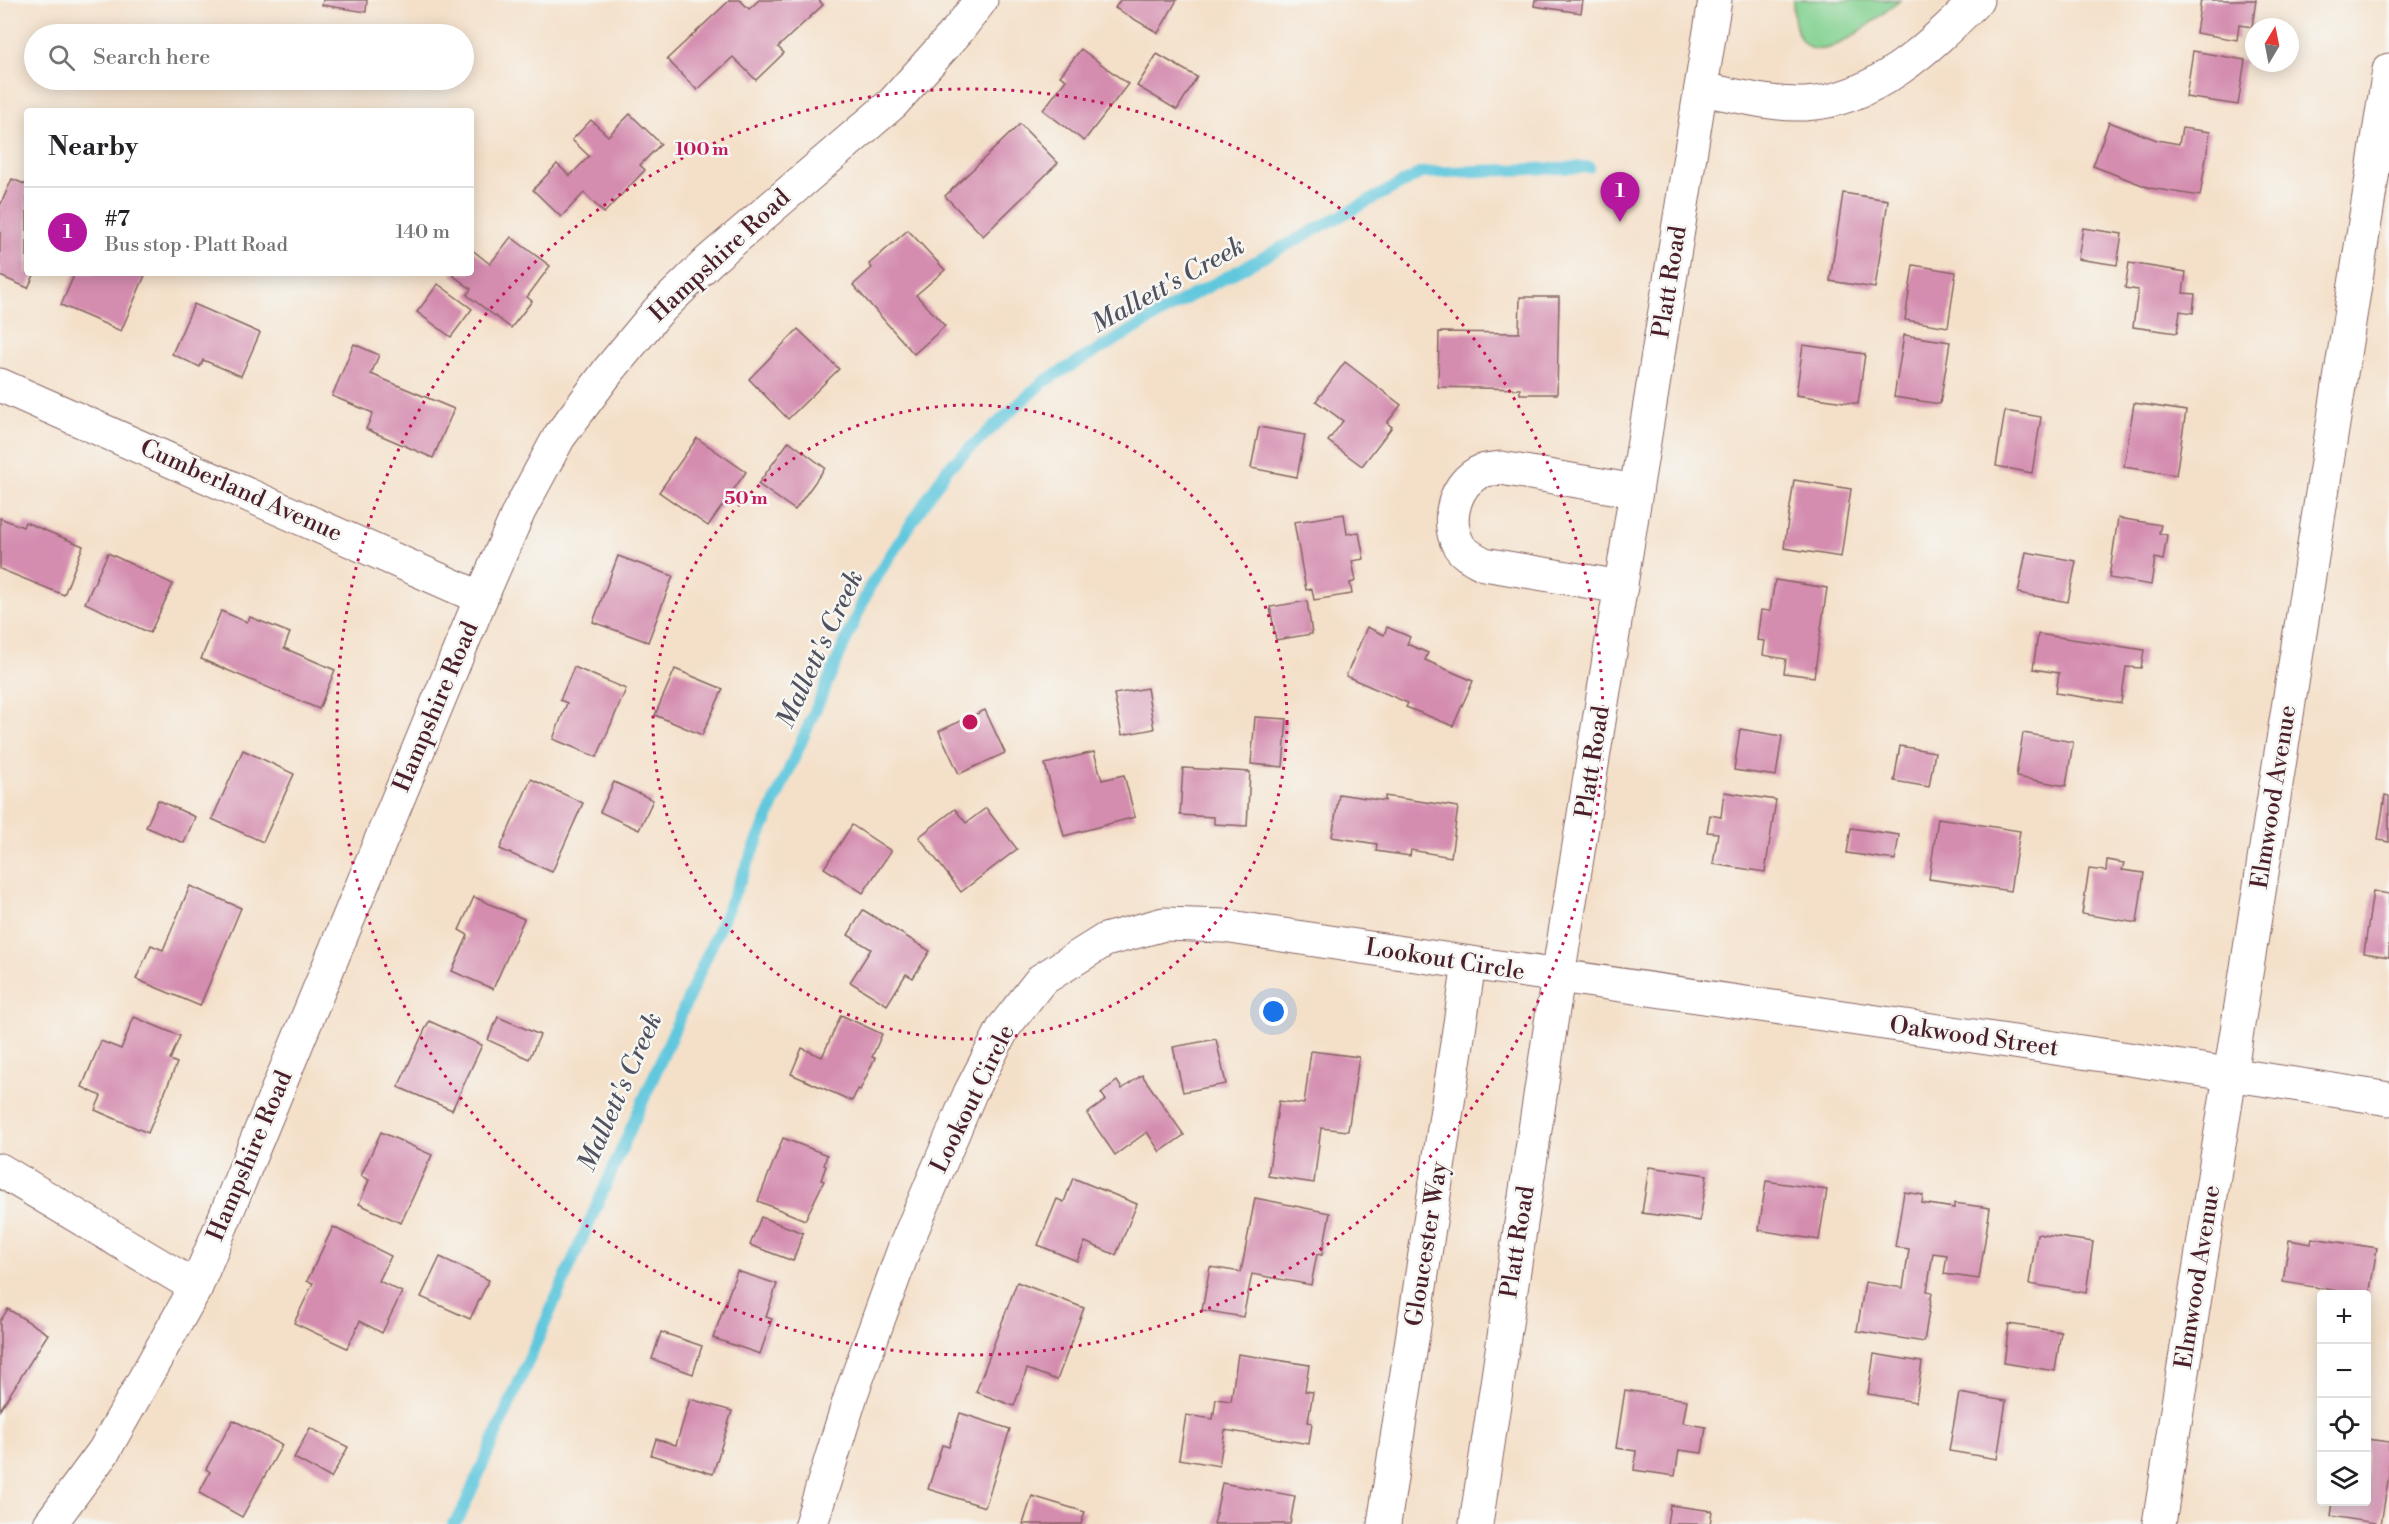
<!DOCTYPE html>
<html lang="en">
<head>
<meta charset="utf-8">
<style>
  body { margin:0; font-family:"Libre Bodoni",serif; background:#f2f2f2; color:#202124 }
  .controls { position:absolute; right:18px; bottom:18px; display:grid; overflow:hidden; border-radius:6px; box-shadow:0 3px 15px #0003 }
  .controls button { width:54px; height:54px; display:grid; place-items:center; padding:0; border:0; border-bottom:2px solid #e0e0e0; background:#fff; color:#202124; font:30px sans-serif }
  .compass { position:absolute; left:2245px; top:18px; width:54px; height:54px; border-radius:50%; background:#fff; box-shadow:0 3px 15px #0003; rotate:10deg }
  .you { position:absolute; left:1274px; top:1012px; width:21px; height:21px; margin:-15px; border:4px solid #fff; border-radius:50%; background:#1a73e8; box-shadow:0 0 0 9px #1a73e833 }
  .badge { display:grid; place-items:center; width:39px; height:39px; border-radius:50%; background:#b5179e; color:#fff; font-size:20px; font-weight:700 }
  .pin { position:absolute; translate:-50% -50px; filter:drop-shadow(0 2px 3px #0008) }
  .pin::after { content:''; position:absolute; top:32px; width:21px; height:18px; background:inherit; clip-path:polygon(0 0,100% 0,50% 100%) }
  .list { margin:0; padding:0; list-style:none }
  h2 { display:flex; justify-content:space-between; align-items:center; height:78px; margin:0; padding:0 24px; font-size:26px }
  h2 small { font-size:20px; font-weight:400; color:#757577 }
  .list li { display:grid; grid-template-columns:39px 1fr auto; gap:18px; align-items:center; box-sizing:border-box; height:90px; padding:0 24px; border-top:2px solid #e0e0e0 }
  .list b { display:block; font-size:22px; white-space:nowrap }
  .list p { margin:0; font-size:20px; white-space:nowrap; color:#757577 }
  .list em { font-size:20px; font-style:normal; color:#757577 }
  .icon { flex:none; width:33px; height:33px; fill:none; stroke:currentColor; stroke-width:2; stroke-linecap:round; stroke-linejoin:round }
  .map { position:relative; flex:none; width:2389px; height:1524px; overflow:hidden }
  .search { position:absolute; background:#fff; box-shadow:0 3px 15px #0003; left:24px; top:24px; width:450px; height:66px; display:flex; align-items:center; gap:15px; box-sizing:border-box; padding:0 21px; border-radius:33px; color:#757577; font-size:22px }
  .panel { position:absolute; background:#fff; box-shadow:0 3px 15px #0003; left:24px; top:108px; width:450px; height:168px; border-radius:6px }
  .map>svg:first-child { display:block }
  .green { fill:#83d191; stroke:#66785e; stroke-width:1.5 }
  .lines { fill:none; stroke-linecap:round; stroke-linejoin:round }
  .stream { stroke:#60c7dd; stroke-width:12 }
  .building { fill:#d48caf }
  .minor-casing { stroke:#866362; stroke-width:35 }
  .major-casing { stroke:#866362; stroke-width:35 }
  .minor { stroke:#fff; stroke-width:33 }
  .major { stroke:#fff; stroke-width:33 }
  .ring { fill:none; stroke:#c2185b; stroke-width:3; stroke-dasharray:3 6 }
  .labels { text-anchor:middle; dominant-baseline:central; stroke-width:5; stroke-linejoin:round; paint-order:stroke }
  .street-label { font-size:24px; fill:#4a1f2b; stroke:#f6f6f2 }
  .water-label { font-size:26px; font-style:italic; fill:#515160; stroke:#f6f6f2 }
  .centre { fill:#c2185b; stroke:#f6f6f2; stroke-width:3 }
  .ring-label { font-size:18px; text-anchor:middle; font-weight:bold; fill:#c2185b; stroke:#f6f6f2; stroke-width:5; stroke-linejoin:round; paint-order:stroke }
</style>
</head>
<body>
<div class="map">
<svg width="2389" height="1524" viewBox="0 0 2389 1524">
  <rect width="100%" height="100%" fill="#f6f6f2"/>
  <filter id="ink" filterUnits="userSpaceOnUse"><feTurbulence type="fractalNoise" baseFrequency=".0167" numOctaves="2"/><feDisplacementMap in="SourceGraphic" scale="12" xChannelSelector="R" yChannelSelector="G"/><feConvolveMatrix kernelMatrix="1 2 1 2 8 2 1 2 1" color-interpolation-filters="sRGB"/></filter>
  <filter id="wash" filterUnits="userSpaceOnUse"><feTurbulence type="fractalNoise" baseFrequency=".008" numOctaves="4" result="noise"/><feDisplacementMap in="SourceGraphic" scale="24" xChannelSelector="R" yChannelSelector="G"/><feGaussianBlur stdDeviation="1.35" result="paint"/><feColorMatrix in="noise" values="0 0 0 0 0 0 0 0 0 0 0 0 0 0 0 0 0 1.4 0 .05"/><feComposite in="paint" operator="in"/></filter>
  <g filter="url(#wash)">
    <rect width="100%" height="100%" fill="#f4e0c9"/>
    <path class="green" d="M1793,0H1900C1863,28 1794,96 1793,0Z"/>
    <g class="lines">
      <path class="stream" d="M453,1524L460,1516L869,588L947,469L1043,382L1189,297L1421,173L1589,167"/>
    </g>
    <g id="blocks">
      <g class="building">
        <path d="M323,0H367L366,12L322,5Z"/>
        <path d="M730,0H740L749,9L759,0H819L823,5L778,47L784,53L756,80L733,57L697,90L667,59Z"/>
        <path d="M1120,0H1177L1158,33L1115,8Z"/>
        <path d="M1535,0H1583L1581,13L1534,6Z"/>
        <path d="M2201,0H2256L2252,27L2239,25L2237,40L2196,33Z"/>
        <path d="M1081,49L1128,84L1084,141L1043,110L1066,80L1060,76Z"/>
        <path d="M2193,51L2245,60L2238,105L2186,97Z"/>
        <path d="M1157,54L1197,77L1177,110L1137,86Z"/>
        <path d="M630,114L661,144L640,165L645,170L604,213L584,193L561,217L533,190L557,164L570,176L589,156L572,140L591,120L608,136Z"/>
        <path d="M2109,122L2157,140L2179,144L2182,128L2210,132L2200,196L2150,188L2093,166Z"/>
        <path d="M1020,124L1058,163L983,236L945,196Z"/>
        <path d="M12,179L27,185V273H35L28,288L0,276V206Z"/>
        <path d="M1843,193L1888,200L1875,288L1830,281Z"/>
        <path d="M2083,228L2122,234L2117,265L2078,259Z"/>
        <path d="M908,230L945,270L916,295L945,326L914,354L853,285L872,268L869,264Z"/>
        <path d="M511,237L550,266L527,297L532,301L511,328L467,295L471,289L450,273H471V249L490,264Z"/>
        <path d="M2129,263L2186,272L2183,293L2195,294L2193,313L2180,311L2177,333L2133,327L2138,290L2125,288Z"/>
        <path d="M1913,265L1956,272L1948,327L1905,320Z"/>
        <path d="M75,273H146L121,331L61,305Z"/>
        <path d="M438,284L472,309L451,337L417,312Z"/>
        <path d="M1520,297H1559L1557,394H1520V389L1438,387L1439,332L1519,333Z"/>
        <path d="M194,304L260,333L241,376L203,360L200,367L172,354Z"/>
        <path d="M798,329L839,369L788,419L749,379Z"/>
        <path d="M1904,335L1950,342L1940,404L1894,397Z"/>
        <path d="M354,344L379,355L371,374L454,409L433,458L366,429L373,413L332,396Z"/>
        <path d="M1803,345L1865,354L1858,404L1796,395Z"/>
        <path d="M1345,362L1401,405L1387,423L1392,427L1362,466L1328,441L1343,421L1316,401Z"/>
        <path d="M2134,403L2186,411L2176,475L2124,467Z"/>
        <path d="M2005,411L2041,417L2032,473L1996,466Z"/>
        <path d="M1259,427L1305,435L1297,477L1251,468Z"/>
        <path d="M697,438L746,472L708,526L659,492Z"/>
        <path d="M789,441L825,468L795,510L758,484Z"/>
        <path d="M1794,480L1851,489L1841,557L1784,548Z"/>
        <path d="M1344,514L1347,534L1359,532L1364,559L1352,561L1356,581L1350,583L1352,594L1314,600L1312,589L1306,590L1294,522Z"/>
        <path d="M0,518L23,527L25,522L83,546L64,595L0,569Z"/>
        <path d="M2118,518L2161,525L2159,533L2167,535L2163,560L2155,558L2151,585L2109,578Z"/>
        <path d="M2026,552L2076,561L2068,602L2018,593Z"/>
        <path d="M108,553L173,584L150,633L85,603Z"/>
        <path d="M618,556L673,576L648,642L593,622Z"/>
        <path d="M1775,580L1827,588L1814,677L1784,673L1786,659L1763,655L1765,641L1757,640L1761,610L1770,611Z"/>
        <path d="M1307,601L1312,634L1276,640L1270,607Z"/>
        <path d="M221,611L247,622L250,617L290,633L284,648L335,670L319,709L201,659Z"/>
        <path d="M1367,627L1384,635L1387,627L1410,637L1407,644L1428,653L1425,660L1473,681L1453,726L1406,707L1408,703L1346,676Z"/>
        <path d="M2038,634L2144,650L2141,668L2126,667L2121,703L2056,693L2059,673L2033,669Z"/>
        <path d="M574,667L626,689L597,757L553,739L567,703L560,700Z"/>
        <path d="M675,669L723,689L702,735L655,715Z"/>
        <path d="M1147,688L1154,729L1122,735L1114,694Z"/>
        <path d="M985,710L1005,753L959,774L939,731Z"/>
        <path d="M1255,717L1287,719L1283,767L1251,764Z"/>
        <path d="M1740,729L1782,736L1776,776L1734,770Z"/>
        <path d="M2023,733L2073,742L2066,786L2016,777Z"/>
        <path d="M1900,746L1935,752L1929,787L1894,781Z"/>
        <path d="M243,750L294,774L263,842L212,819Z"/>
        <path d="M1094,752L1102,780L1124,775L1135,817L1064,836L1045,764Z"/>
        <path d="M1183,768L1250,772L1247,826L1214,824V817L1180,815Z"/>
        <path d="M531,779L583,803L552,872L500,849Z"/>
        <path d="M614,782L653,800L639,830L600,812Z"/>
        <path d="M1724,792L1776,800L1765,872L1713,864L1718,833L1707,832L1710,815L1721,817Z"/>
        <path d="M1339,794L1385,801V796L1458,807L1451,857L1411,850L1410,856L1376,851L1377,844L1332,837Z"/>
        <path d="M2385,795L2389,796V842L2378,840Z"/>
        <path d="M158,800L195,817L184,843L146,827Z"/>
        <path d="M986,808L1017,849L961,892L919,837L955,809L966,823Z"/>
        <path d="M1938,818L2020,831L2010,891L1929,879Z"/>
        <path d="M852,825L891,851L863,893L824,868Z"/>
        <path d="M1851,828L1899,835L1895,860L1847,853Z"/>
        <path d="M2107,860L2124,863L2122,870L2144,873L2137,923L2082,914L2089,869L2106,871Z"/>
        <path d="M190,886L241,908L200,1006L136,979L151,945L163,950Z"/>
        <path d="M2373,891L2389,894V957L2364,953Z"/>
        <path d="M474,897L524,919L493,989L452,971L468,935L459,930Z"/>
        <path d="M863,910L930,951L913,978L906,974L887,1005L850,982L871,949L848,935Z"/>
        <path d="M841,1015L882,1034L872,1057L875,1058L860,1090L858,1089L852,1101L791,1074L802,1048L822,1057Z"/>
        <path d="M134,1017L180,1036L170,1060L177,1063L148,1133L95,1110L101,1096L82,1087L101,1041L121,1049Z"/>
        <path d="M498,1017L540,1035L529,1059L488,1040Z"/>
        <path d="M429,1021L482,1045L452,1110L398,1087Z"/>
        <path d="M1216,1039L1226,1084L1183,1092L1173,1047Z"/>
        <path d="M1311,1051L1359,1057L1348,1131L1321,1128L1314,1183L1268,1176L1279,1101L1304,1104Z"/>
        <path d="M1142,1075L1184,1135L1160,1152L1147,1132L1115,1155L1087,1114L1106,1100L1101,1093L1117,1081L1122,1089Z"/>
        <path d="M381,1132L432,1155L401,1223L359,1204L369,1180L361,1176Z"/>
        <path d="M783,1138L827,1155L824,1165L826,1166L821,1180L824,1181L805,1220L758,1201Z"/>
        <path d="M1649,1167L1707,1175L1700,1221L1642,1213Z"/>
        <path d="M1073,1178L1137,1204L1116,1255L1085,1242L1077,1261L1038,1245L1057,1199L1064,1202Z"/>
        <path d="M1766,1181L1827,1190L1819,1240L1759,1230Z"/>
        <path d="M1904,1192L1923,1195L1922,1203L1954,1208V1203L1990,1208L1979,1279L1944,1274L1947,1255L1933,1253L1927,1291L1932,1292L1924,1342L1857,1331L1865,1282L1903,1288L1909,1249L1895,1247Z"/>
        <path d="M1255,1198L1330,1213L1322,1255L1317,1254L1311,1285L1252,1274L1243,1317L1202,1310L1210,1267L1241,1272Z"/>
        <path d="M761,1217L803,1233L793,1261L750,1245Z"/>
        <path d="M333,1227L391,1256L379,1281L402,1292L382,1333L360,1321L347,1348L294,1323L313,1283L307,1281Z"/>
        <path d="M2037,1234L2093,1242L2086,1293L2029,1284Z"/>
        <path d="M2312,1238L2377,1248L2369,1296L2283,1282L2289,1240L2311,1244Z"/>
        <path d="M440,1257L489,1280L470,1319L421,1297Z"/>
        <path d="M737,1271L777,1284L766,1317L772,1319L760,1354L713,1338Z"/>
        <path d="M1017,1282L1084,1308L1057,1380L1027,1369L1014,1406L976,1392Z"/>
        <path d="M8,1309L48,1334L0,1410V1321Z"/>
        <path d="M2009,1324L2061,1332L2055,1371L2004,1363Z"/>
        <path d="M661,1332L702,1346L693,1374L652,1359Z"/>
        <path d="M1238,1354L1309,1365L1305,1391L1313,1392L1308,1422L1312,1423L1309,1444L1225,1430L1219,1466L1179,1459L1186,1415L1213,1419L1216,1399L1231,1401Z"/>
        <path d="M1874,1354L1922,1362L1916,1402L1868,1394Z"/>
        <path d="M1625,1390L1687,1400L1683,1423L1706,1427L1702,1453L1679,1450L1675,1476L1634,1470L1636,1451L1616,1448Z"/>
        <path d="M1959,1393L2006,1401L1997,1459L1949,1451Z"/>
        <path d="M690,1399L732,1411L713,1474L651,1455L656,1439L676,1445Z"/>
        <path d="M960,1413L1010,1429L985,1507L928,1489L942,1445L949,1447Z"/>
        <path d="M233,1420L282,1445L242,1517L199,1493L210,1472L206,1469Z"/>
        <path d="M310,1428L348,1447L331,1478L294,1458Z"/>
        <path d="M2366,1439L2389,1442V1475L2381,1524L2331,1516L2333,1502H2366Z"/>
        <path d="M1222,1483L1295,1496L1290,1524H1214Z"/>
        <path d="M1032,1496L1085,1512L1081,1524H1023Z"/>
        <path d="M1670,1505L1712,1511L1710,1524H1667Z"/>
      </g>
    </g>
  </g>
  <g filter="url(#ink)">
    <use href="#blocks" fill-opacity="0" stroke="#866362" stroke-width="1.5"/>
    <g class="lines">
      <defs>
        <g id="minor">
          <path d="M1701,89C1735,95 1770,105 1805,104C1874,101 1931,46 1977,0"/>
          <path d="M0,385L481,598"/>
          <path d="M1621,587L1484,564C1475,559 1463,554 1458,544C1445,519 1455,482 1482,471C1488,469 1495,469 1501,468L1636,491"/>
          <path d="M0,1170L196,1287"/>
          <path d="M50,1524L104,1451L196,1287L481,598L519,511L559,437L609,370L658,311L709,261L893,103L959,29L981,0"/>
          <path d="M811,1524L852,1392L904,1249L970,1093L1004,1027L1041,980L1105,940L1164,924L1224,926C1612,986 2001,1037 2389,1099"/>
          <path d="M1384,1524L1469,964"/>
          <path d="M2159,1524L2389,70"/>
        </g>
        <path id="major" d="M1476,1524L1558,976L1715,0"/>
      </defs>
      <use href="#minor" class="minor-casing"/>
      <use href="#major" class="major-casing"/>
      <use href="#minor" class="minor"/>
      <use href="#major" class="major"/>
    </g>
  </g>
  <g class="ring">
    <circle cx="970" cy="722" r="317"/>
    <circle cx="970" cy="722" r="633"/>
  </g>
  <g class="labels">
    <g class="street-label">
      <text transform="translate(720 256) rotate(-43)">Hampshire Road</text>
      <text transform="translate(1670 282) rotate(-81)">Platt Road</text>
      <text transform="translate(241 491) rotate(24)">Cumberland Avenue</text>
      <text transform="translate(436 707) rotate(-67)">Hampshire Road</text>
      <text transform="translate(1593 762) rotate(-81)">Platt Road</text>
      <text transform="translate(2274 797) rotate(-81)">Elmwood Avenue</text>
      <text transform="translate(1445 960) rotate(9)">Lookout Circle</text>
      <text transform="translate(1974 1037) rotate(8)">Oakwood Street</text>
      <text transform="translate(973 1099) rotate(-64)">Lookout Circle</text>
      <text transform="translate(250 1156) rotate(-67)">Hampshire Road</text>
      <text transform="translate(1518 1242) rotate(-81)">Platt Road</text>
      <text transform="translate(1427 1244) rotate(-81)">Gloucester Way</text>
      <text transform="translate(2198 1277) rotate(-81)">Elmwood Avenue</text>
    </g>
    <g class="water-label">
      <text transform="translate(1168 285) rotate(-29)">Mallett's Creek</text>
      <text transform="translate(820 649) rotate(-65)">Mallett's Creek</text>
      <text transform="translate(620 1092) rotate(-66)">Mallett's Creek</text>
    </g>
  </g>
  <circle cx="970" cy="722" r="9" class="centre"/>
  <g class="ring-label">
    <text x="702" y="155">100 m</text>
    <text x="746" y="504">50 m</text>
  </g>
</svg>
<div class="controls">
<button>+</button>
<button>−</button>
<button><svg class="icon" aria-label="locate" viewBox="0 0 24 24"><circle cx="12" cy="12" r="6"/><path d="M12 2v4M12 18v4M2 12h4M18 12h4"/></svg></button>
<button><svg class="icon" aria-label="layers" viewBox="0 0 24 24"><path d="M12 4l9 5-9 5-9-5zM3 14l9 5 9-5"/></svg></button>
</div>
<svg class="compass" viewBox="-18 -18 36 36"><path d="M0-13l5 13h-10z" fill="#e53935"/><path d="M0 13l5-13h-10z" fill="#757577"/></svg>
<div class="you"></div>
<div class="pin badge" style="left:1620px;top:222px">1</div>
<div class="search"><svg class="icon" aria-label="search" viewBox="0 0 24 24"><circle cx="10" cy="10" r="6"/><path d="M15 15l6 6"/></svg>Search here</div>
<section class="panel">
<h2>Nearby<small></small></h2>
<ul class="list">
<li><span class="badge">1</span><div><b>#7</b><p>Bus stop · Platt Road</p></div><em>140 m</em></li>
</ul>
</section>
</div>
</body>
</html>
